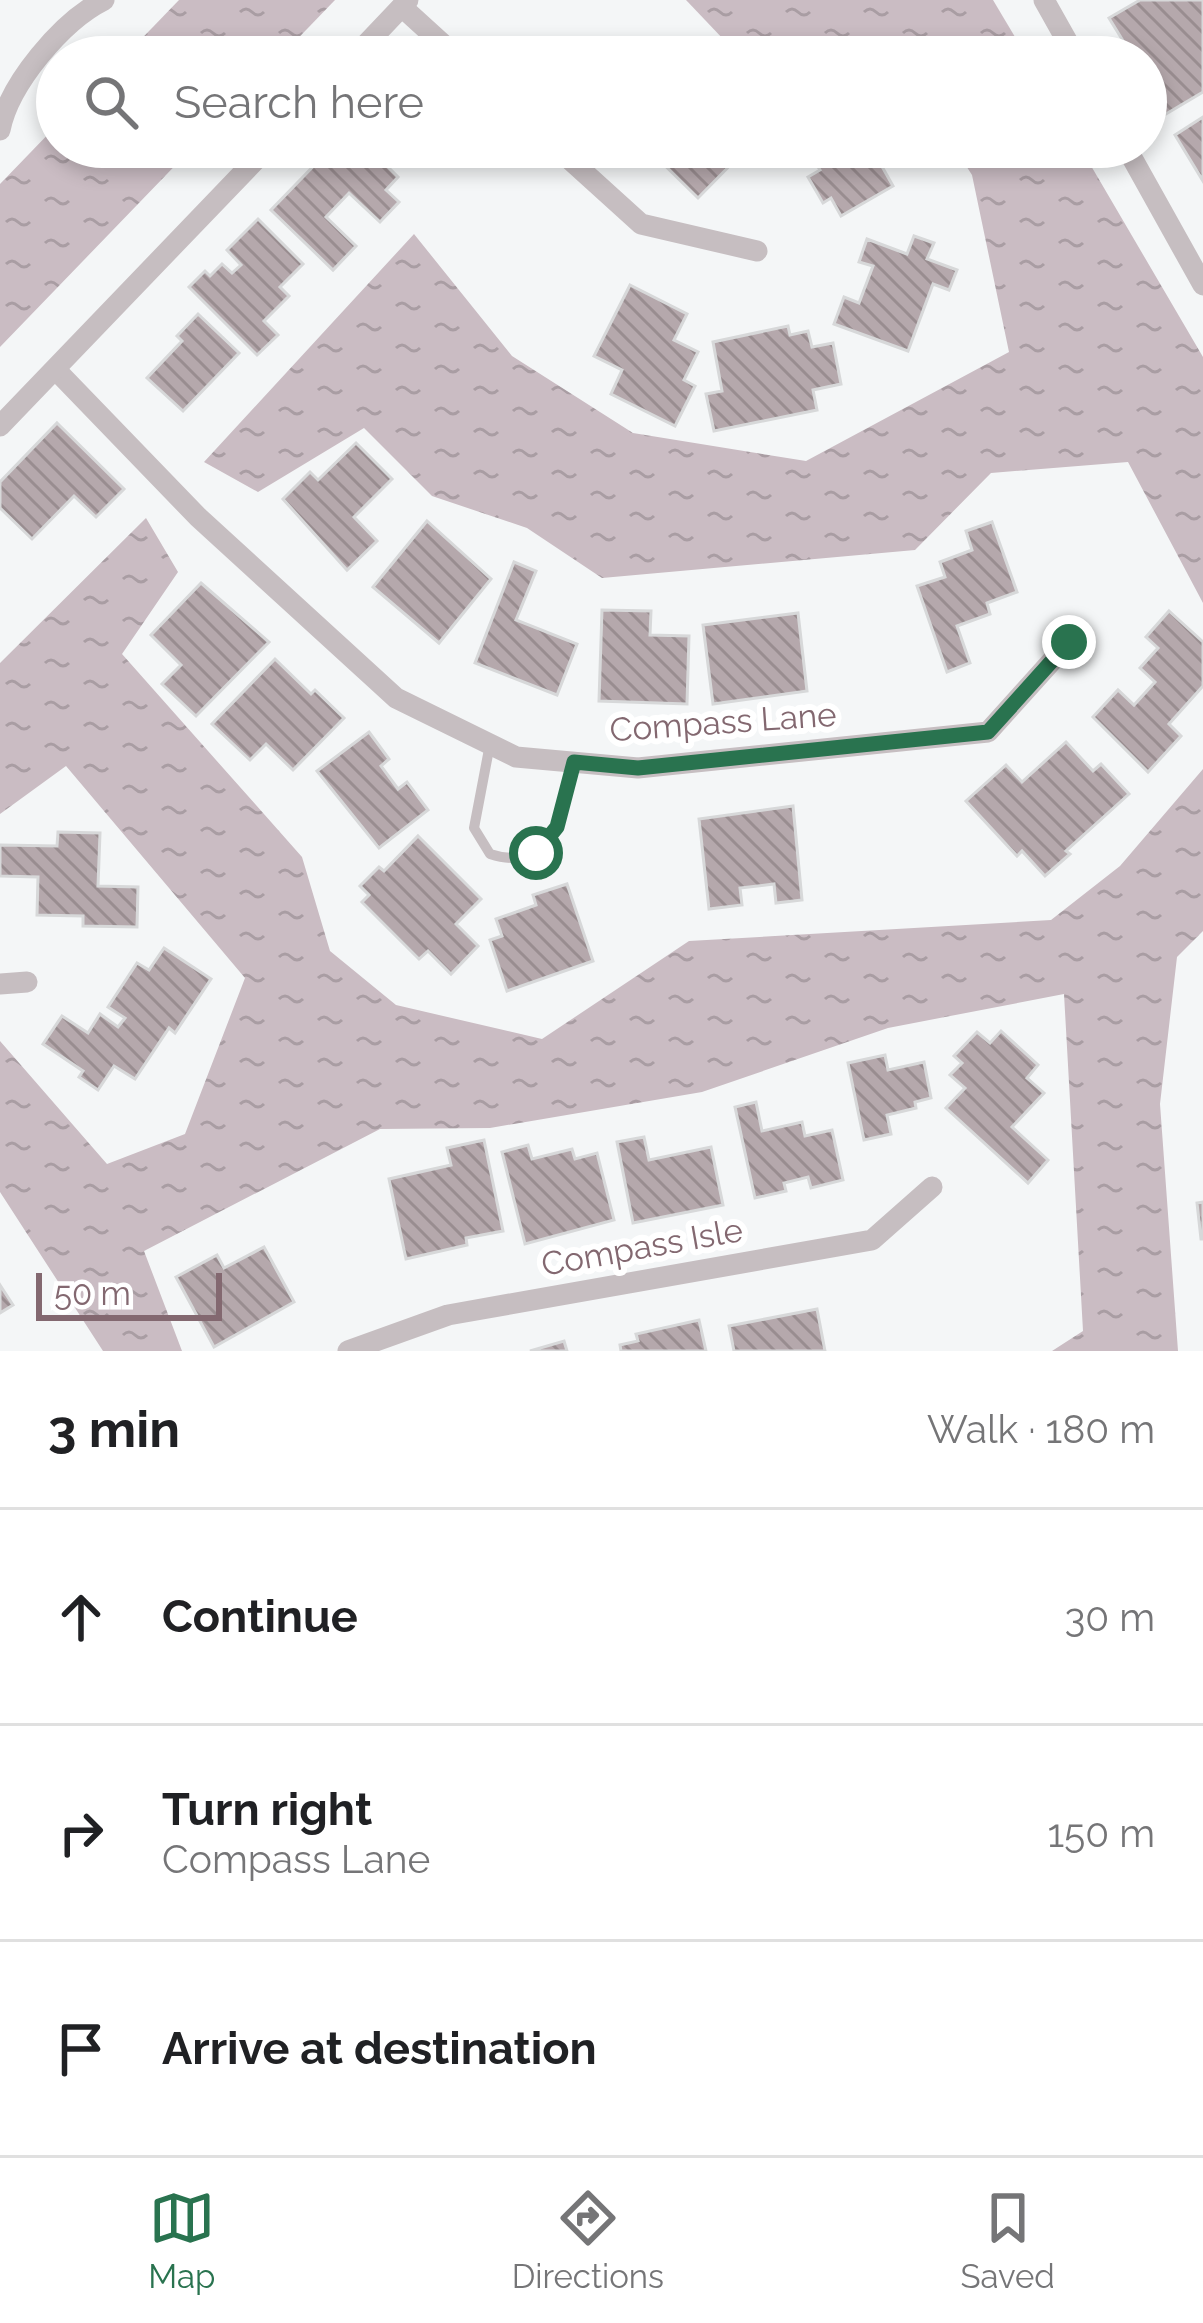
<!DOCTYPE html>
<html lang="en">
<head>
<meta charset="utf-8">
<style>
  body { margin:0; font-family:Raleway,sans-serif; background:#f2f2f2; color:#202124 }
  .scale { position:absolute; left:36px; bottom:30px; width:186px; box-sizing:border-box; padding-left:12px; border:6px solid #836870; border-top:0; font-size:33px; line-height:42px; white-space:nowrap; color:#836870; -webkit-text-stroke:9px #fff; paint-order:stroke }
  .stop { position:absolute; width:36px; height:36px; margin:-27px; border:9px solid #29734f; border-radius:50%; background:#fff }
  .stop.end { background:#29734f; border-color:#fff; box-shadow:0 3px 12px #0008 }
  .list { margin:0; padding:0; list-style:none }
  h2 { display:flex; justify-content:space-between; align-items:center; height:156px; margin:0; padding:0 48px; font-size:51px }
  h2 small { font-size:39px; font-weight:400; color:#757577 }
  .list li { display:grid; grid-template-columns:78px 1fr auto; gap:36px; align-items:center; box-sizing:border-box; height:216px; padding:0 48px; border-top:3px solid #e0e0e0 }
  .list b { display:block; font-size:45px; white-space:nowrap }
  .list p { margin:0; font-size:39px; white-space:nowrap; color:#757577 }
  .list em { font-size:39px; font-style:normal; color:#757577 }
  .icon { flex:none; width:66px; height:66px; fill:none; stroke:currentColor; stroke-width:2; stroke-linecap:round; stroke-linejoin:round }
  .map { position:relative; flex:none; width:1203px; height:1351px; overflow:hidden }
  .search { position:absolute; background:#fff; box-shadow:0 6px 18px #0003; left:36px; right:36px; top:36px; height:132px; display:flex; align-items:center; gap:30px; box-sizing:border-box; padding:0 42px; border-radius:66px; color:#757577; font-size:45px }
  .sheet { height:804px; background:#fff }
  nav { display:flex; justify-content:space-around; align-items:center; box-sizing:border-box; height:168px; border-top:3px solid #e0e0e0; background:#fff; font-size:33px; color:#757577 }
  nav a { display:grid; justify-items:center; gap:6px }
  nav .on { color:#29734f }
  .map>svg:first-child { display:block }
  .water { fill:url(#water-ripples) }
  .building { fill:url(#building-back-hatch); stroke:#d7d8d9; stroke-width:3 }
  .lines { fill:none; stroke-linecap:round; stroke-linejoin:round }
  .service { stroke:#c6bec1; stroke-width:10 }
  .minor { stroke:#c6bec1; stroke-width:21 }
  .route { stroke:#29734f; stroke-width:15 }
  .labels { text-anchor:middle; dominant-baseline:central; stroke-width:12; stroke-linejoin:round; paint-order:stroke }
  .street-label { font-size:33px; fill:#836870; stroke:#fff }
</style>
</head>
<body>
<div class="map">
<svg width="1203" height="1351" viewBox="0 0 1203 1351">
  <defs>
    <pattern id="water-ripples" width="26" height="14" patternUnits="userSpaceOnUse" patternTransform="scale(3)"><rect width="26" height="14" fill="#cabcc3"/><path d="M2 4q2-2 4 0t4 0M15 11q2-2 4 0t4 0" fill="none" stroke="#a99da3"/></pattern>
    <pattern id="building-back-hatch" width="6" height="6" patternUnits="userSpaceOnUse" patternTransform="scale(3)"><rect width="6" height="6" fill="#b5a8ac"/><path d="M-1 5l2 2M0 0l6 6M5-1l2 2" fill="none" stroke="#998d90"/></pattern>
  </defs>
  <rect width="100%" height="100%" fill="#f4f6f7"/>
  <g class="water">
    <path d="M179,0H335L280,57H124Z"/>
    <path d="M686,0H993L1027,57H797L725,41Z"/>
    <path d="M57,125V147H193L0,347V184Z"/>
    <path d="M954,147H1080L1203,357V603L1128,462L991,473L915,550L602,578L527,528L432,496L364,428L258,492L204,462L414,234L512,356L633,433L806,461L1009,352L972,175Z"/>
    <path d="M146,518L178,572L122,654L302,857L330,951L396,1005L542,1039L689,941L1051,920L1120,866L1203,769V931L1177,957L1160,1104L1178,1351H1052L1083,1331L1064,994L888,1028L702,1092L490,1128L380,1129L144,1251L182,1351H103L0,1192V1041L107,1164L185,1134L245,978L66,766L0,814V663Z"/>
  </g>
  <g class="building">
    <path d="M1140,0H1203V92L1166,114L1146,80V57H1133L1109,18Z"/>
    <path d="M1203,117V181L1175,135Z"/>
    <path d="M332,147H383L390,154L383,162L398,177L386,190L399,202L380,222L349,193L326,217L356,246L333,270L271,210Z"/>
    <path d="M646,147H748L698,198Z"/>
    <path d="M806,147H871L893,186L841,216L831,198L823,203L808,177L820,170Z"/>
    <path d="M258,219L303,264L280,287L289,296L264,321L278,335L257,355L189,287L205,271L210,276L222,264L232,273L241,265L227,250Z"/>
    <path d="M914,236L934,243L927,259L957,270L949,290L933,284L908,351L834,324L844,297L859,303L873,266L859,262L867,239L907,254Z"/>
    <path d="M630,285L687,314L674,340L698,352L684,380L695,386L675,426L611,394L622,370L594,356Z"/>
    <path d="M198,314L239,353L183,411L147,378L182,341L177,336Z"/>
    <path d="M788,326L790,335L808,331L812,347L833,343L841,384L813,390L817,410L714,431L706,394L722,391L713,342Z"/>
    <path d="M57,423L124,489L96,517L74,496L32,539L0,508V482Z"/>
    <path d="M356,443L392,479L354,517L377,541L347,570L283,499L310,472L318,480Z"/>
    <path d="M427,521L491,579L439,643L373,587Z"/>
    <path d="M992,522L1017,592L987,603L990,614L957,626L970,663L947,672L917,586L945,577L940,562L972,550L966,531Z"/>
    <path d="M514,562L536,571L516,620L577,644L557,695L475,663Z"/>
    <path d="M201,583L269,642L196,716L162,684L181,665L151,635Z"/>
    <path d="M602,610L651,611L650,635L689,636L687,704L599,701Z"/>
    <path d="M1169,611L1203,642V686L1169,724L1181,736L1148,772L1093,717L1118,690L1134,705L1155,682L1140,668L1158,648L1146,637Z"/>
    <path d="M798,613L807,691L713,704L703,625Z"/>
    <path d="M275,659L311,694L315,690L344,718L293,770L266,744L250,760L212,724Z"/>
    <path d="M369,732L389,759L381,766L398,789L407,782L428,810L379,848L317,771Z"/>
    <path d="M1066,742L1093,771L1101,764L1129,794L1066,851L1070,854L1045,876L1022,851L1017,856L966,801L1006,765L1022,782Z"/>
    <path d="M793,806L802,900L776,903L774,884L740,888L742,905L709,909L699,819Z"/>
    <path d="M58,832L100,833L98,886L138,887L137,927L83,926V916L37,915L38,877L0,876V845L57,846Z"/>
    <path d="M418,836L481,899L456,924L478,946L451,974L428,951L419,959L362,902L369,895L360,886L379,867L384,871Z"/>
    <path d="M567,884L593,961L507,991L490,940L502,936L496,919L536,905L533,895Z"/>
    <path d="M164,948L211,979L175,1033L169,1028L135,1079L114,1066L98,1090L79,1077L83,1071L43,1044L62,1016L88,1033L100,1014L118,1027L125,1018L108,1007L137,963L149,970Z"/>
    <path d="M1001,1031L1038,1065L1027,1078L1044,1093L1012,1127L1048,1160L1028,1183L946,1108L965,1088L950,1075L962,1063L954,1056L977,1032L990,1043Z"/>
    <path d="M885,1055L888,1070L924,1062L931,1098L915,1102L916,1108L887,1115L891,1134L864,1140L848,1063Z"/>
    <path d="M756,1102L762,1131L802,1122L805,1136L832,1130L843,1180L811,1188L808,1177L784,1183L786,1191L755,1198L735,1107Z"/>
    <path d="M644,1137L649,1160L711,1147L723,1205L633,1223L617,1142Z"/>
    <path d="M484,1140L503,1231L466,1238L467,1245L406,1259L389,1179L451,1165L447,1148Z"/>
    <path d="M528,1145L532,1159L572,1149L575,1159L597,1153L614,1220L525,1244L502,1152Z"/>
    <path d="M1203,1202V1239H1201L1197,1203Z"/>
    <path d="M264,1247L294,1302L214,1347L176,1277L217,1255L224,1268Z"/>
    <path d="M0,1285L13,1305L0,1313Z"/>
    <path d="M817,1309L825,1351H734L729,1326Z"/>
    <path d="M699,1320L706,1351H621L620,1345L638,1341L636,1334Z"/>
    <path d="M564,1341L567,1351H530Z"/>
  </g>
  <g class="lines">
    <path class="service" d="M490,744L474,828L490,854C554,875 562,809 574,762"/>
    <g class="minor">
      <path d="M1044,0L1076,57"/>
      <path d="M402,7L457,57"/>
      <path d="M354,57L408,0"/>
      <path d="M0,130C9,84 62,21 104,0"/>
      <path d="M556,147L641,224L757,251"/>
      <path d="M1126,147L1203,285"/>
      <path d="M56,370L198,517L396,698L516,757L638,768L988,732L1069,642"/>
      <path d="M0,426L268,147"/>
      <path d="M0,984L27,982"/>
      <path d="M348,1351L448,1315L872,1240L932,1187"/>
    </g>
  </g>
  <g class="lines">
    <path class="route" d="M536,853L557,827L574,762L638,768L988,732L1069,642"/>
  </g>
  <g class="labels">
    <g class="street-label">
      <text transform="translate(723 722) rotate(-4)">Compass Lane</text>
      <text transform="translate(642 1247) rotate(-10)">Compass Isle</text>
    </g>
  </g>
</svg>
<div class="scale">50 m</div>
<div class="stop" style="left:536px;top:853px"></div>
<div class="stop end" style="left:1069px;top:642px"></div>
<div class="search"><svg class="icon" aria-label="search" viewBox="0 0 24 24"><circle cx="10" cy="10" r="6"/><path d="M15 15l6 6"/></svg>Search here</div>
</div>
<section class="sheet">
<h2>3 min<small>Walk · 180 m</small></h2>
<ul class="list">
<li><svg class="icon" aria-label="ahead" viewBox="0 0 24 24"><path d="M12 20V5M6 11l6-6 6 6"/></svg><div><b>Continue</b></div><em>30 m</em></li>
<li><svg class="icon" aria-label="right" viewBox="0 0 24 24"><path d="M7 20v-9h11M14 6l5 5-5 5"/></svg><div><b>Turn right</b><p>Compass Lane</p></div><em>150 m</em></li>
<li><svg class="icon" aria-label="arrive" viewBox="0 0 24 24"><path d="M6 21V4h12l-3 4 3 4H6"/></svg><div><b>Arrive at destination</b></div></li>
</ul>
</section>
<nav>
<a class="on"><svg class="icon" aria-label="map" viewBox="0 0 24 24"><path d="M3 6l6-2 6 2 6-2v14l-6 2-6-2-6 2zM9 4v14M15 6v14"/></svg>Map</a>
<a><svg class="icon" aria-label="directions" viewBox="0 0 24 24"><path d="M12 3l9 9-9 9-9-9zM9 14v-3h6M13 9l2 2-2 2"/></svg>Directions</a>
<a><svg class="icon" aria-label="saved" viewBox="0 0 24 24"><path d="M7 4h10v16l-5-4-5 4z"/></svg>Saved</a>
</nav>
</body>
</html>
